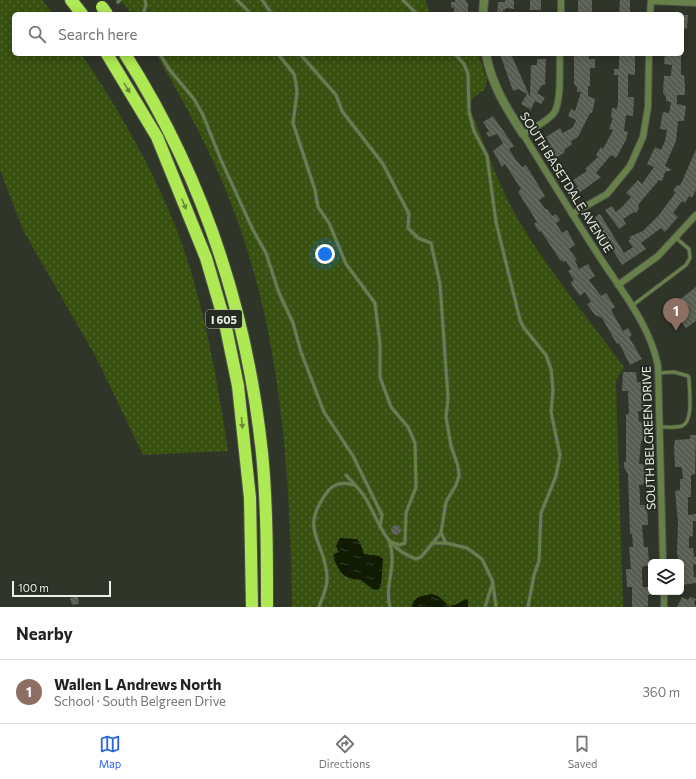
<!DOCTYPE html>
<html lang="en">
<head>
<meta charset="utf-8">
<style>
  body { margin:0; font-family:Commissioner,sans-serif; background:#f6f6f6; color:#222 }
  .controls { position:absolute; right:12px; bottom:12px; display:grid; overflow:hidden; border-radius:6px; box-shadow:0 2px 10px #0003 }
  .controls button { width:36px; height:36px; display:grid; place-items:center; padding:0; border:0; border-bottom:1px solid #e0e0e0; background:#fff; color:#222; font:20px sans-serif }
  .scale { position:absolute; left:12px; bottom:10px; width:99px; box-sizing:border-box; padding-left:4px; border:2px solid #edf0e9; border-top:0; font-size:11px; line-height:14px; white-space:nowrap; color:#edf0e9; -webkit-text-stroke:3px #262b21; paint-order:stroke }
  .you { position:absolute; left:325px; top:254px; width:14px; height:14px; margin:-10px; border:3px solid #fff; border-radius:50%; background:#1a73e8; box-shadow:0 0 0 6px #1a73e833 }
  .badge { display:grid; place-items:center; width:26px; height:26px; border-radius:50%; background:#2563eb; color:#fff; font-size:13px; font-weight:700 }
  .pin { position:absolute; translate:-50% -33px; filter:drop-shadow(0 1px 2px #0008) }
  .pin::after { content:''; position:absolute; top:21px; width:14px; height:12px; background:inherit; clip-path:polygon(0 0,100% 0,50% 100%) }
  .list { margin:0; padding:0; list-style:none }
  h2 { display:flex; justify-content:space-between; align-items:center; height:52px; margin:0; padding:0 16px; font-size:17px }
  h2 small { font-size:13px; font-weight:400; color:#767676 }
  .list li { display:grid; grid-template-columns:26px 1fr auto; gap:12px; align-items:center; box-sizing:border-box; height:64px; padding:0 16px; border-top:1px solid #e0e0e0 }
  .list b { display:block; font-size:15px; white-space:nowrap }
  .list p { margin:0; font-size:13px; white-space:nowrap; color:#767676 }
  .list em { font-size:13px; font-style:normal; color:#767676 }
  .icon { flex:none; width:22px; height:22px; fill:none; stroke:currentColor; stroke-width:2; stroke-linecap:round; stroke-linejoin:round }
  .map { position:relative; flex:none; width:696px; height:607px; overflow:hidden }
  .search { position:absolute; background:#fff; box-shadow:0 2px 10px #0003; left:12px; right:12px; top:12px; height:44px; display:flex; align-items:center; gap:10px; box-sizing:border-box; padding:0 14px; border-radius:6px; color:#767676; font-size:15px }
  .sheet { height:116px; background:#fff }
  nav { display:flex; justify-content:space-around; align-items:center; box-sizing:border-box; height:56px; border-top:1px solid #e0e0e0; background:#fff; font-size:11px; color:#767676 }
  nav a { display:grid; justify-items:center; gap:2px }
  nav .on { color:#2563eb }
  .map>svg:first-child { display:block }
  .grass { fill:url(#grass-dots) }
  .water { fill:url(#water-ripples) }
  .building { fill:url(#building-back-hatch) }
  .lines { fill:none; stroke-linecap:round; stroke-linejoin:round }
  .service-casing { stroke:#4e5349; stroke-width:4.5 }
  .minor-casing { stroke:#4e5349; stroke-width:8 }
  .tertiary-casing { stroke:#4e5349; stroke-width:10 }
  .motorway-casing { stroke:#4e5349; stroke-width:14 }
  .service { stroke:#677f48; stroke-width:3 }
  .minor { stroke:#677f48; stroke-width:6 }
  .tertiary { stroke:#677f48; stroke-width:8 }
  .motorway { stroke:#aee852; stroke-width:12 }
  .motorway-bridge-casing { stroke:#4e5349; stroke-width:14; stroke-linecap:butt }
  .motorway-bridge { stroke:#aee852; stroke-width:12 }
  .oneway { fill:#6a8a3a }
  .labels { text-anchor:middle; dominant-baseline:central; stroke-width:4; stroke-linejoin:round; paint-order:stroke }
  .shield { fill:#262b21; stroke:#b1b5ad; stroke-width:1 }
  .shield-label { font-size:11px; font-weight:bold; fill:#edf0e9 }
  .street-label { font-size:12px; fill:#edf0e9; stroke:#262b21 }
</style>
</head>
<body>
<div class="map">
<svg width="696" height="607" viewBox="0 0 696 607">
  <defs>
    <pattern id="grass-dots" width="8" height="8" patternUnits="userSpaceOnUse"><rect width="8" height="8" fill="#385010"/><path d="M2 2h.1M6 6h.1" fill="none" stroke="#556a33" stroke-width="1.8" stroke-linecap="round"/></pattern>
    <pattern id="water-ripples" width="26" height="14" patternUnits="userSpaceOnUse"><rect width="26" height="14" fill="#101b01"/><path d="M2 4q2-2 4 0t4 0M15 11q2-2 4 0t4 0" fill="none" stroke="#333c26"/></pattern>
    <pattern id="building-back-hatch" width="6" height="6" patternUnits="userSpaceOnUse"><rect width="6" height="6" fill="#595e52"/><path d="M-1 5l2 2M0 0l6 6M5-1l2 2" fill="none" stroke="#71756b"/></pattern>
  </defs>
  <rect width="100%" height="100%" fill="#30352a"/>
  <g class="grass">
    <path d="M0,0H42L53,14H14V54H81C111,97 139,145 161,193C199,273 215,365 228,451L143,455L97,359L23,230L0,170Z"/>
    <path d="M121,0H425L431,14H131Z"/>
    <path d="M156,54H478L487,80L485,89L472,99L470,108C484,143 497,181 515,214C546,268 587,317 624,367L616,381L623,607H292C290,476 282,344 237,219C216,161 187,107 156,54Z"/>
  </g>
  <g class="water">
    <path d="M340,538L357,539L361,545L364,554L380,556L383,559L381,585L379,589L374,590L361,580C342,578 341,574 333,557L334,554L339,552L336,546Z"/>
    <path d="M432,594L438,596L449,606L455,605L466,599L468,600V607H412C414,596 422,596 432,594Z"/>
  </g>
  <g class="building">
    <path d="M455,0H466V2L468,3V13H454V8L451,7V2H455Z"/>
    <path d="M505,0H514V9L506,8L505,10H503V14H497L498,2H505Z"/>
    <rect x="530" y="0" width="11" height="10"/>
    <rect x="578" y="0" width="14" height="14"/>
    <path d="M620,0H630V14H619Z"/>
    <path d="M682,15H688L687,29L682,28Z"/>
    <path d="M500,54H511L530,97L531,65H537V59H546L545,85H542L537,93L545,98L541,104L535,101L530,111V109L521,104L527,94L518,89L513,91Z"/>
    <path d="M574,54H589V59H595V68H590V86H588V96L595,99L594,105L592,113H590L578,137L571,141L572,144L564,150L565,152L553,160L544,146L549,142L546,137L560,128L563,133L573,127L576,120L568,116L571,109L575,111L581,92H577V87L574,84Z"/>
    <path d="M619,54L635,56V75L628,74V97H634L633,116L626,115L624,131L628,132L626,140L616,158L611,155L596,173L601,177L576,195L573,190L578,187L573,180L587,171L585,169L598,157L596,155L601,147L603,149L613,130L609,129L613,118H611L612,108L617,109L618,103V75H614V69H619Z"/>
    <path d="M665,54H681V75H684L685,86V95H677V104L686,106L684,121H678L676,141L665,166L672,170L665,172L662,181L659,180L638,205L639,209L636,213L634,212L623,219L626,224L619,229L605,210L612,206L616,212L623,206L631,197L626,193L638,180L642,184L654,167L647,164L655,147L661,150L665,141L667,130L660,129L661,122L663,112L669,113L671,102L666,101V96L663,93L664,76H671L672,65L664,64Z"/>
    <path d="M493,116L514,146L509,149L516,160L522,167L526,165L545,196L539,200L545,209H547L552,216L556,214L560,220L556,223L562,233L567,230L571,237L575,245L569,249L577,260L575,261L579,269L588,264L595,276L589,280L601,296L606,293L615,307L611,310L623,331L628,328L632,335L629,337L642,359L630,365L619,343L617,344L602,318L595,315L587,304L591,302L585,292L580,296L572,285L571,282L574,280L568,271L571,269L566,261L564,262L560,260L541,231L539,232L534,224L537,222L518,192L521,189L505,164L502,167L493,151L503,143L497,134L489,137L486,133L489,131L483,122Z"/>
    <path d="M696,149V190L692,198L689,196L685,203L682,201L673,213L678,217L665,232L661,228L641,243L646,249L622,265L612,249L614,248L609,239L604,242L594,227L599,224L595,217L600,214L624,253L633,247L628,241L631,239L629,237L643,231L659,215L676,192L673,191L677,185L679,186L682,182Z"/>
    <path d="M696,287V321L686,328L670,307Z"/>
    <path d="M623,372H636L637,382H644L645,411H638L639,422H645V441H641L639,464H646L647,484L639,485L640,496V505H647L648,525H642L644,547H648L649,566H643L642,568V578L643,587H650V595H648V606L644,607H632V587H627L626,569H631L629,547H633L632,534H630L628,474L624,467V462H626V414H629L628,391H622Z"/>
    <path d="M690,435H696L695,474L691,475V497H688V515L696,514V521H693V536L689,537V548H693L694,557H696V564L693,565L694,577H696V583L681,585L682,560H679L677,554L678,523L675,491L680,490V479H683L682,469L681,467H675L674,446L675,440L690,439Z"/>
    <circle cx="396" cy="530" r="5"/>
    <path d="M78,596L79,604L72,605L70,598Z"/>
    <path d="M682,597L688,600L690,597L696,599L694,603L696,607H677Z"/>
  </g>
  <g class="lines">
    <defs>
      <g id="service">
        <path d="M237,0L251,14"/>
        <path d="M262,0L272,14"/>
        <path d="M403,0L417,14"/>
        <path d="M118,2L120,0"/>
        <path d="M143,14L146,5L145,0"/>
        <path d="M160,54L169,69L194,99L203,115L221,160L253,230L266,253L279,293L293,323L301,352L324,412L353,456L382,515L380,527"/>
        <path d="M278,54L294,74L296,83L297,93L293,123L315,190L318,207L329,223L346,264L375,303L380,344V377L391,407L408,427L415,443L416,487L406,513L405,543L399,545L389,541C398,565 384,584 390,607"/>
        <path d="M300,54L336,95L342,111L383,164L409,214L408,228L418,238L431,243L440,284L448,398L446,417L451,446L458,466L459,476L456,485L446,502L441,533L421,557L416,559C384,547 381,525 366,499C361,490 353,483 346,475"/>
        <path d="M455,54L464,64L468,74L469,112L474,131L487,156L496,222L520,320L524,328L546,355L551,369L553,390L551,412L560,455L556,476L541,513L539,561L534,575L528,607"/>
        <path d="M633,305L686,265L690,258L689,249L676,238"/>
        <path d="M658,373L674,372L688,376L689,378C689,390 694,421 682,426C675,428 666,427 659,427"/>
        <path d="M441,533L446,543L467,548L482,559L493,582L485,607"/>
        <path d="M434,543H446"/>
        <path d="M493,584L496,607"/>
        <path d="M319,607C322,598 328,587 327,577C326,542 299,532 325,495C332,484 342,481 354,485"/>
      </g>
      <g id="minor">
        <path d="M651,1L696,3"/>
        <path d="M561,14V0"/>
        <path d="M650,14L651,0"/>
        <path d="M560,54C559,69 562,100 554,113C547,122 533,128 523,134C548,175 573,216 599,256C621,290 650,325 658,366L663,562"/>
        <path d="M572,214L607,194L630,166L643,137L648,107L649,54"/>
        <path d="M618,285L658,256L696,215"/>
        <path d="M664,592V607"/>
      </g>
      <g id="tertiary">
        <path d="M483,14L484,0"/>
        <path d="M486,54C491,84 507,109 523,134"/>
      </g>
      <g id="motorway">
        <path d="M71,0L82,14"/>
        <path d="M107,54L157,137L206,258L225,323L238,386L250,498L252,607"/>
        <path d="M125,54C202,175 247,311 262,453C267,504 267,556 267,607"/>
      </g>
    </defs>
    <use href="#service" class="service-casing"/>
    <use href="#minor" class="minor-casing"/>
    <use href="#tertiary" class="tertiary-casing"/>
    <use href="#motorway" class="motorway-casing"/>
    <use href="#service" class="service"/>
    <use href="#minor" class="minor"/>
    <use href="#tertiary" class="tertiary"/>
    <use href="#motorway" class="motorway"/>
    <defs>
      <path id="motorway-bridge" d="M102,7L107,14"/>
    </defs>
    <use href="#motorway-bridge" class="motorway-bridge-casing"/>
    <use href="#motorway-bridge" class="motorway-bridge"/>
  </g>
  <defs><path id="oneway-solid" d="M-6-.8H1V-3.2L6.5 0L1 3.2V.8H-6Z"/></defs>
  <g class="oneway">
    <use href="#oneway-solid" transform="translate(127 88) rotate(59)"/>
    <use href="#oneway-solid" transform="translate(184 204) rotate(68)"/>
    <use href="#oneway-solid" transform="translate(242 423) rotate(84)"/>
  </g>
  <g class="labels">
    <rect class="shield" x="206" y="310" width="36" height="18" rx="3"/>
    <g class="shield-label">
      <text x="224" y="319">I 605</text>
    </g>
    <g class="street-label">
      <text transform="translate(567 182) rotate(58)">SOUTH BASETDALE AVENUE</text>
      <text transform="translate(648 438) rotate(-92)">SOUTH BELGREEN DRIVE</text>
    </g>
  </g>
</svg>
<div class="controls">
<button><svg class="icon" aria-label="layers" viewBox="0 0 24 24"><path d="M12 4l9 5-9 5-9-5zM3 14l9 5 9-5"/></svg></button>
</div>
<div class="scale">100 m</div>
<div class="you"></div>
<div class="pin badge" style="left:676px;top:331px;background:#8d6e63">1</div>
<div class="search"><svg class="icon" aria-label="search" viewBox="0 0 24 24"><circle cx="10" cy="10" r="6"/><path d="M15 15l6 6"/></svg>Search here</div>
</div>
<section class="sheet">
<h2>Nearby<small></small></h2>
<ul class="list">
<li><span class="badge" style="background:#8d6e63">1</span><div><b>Wallen L Andrews North</b><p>School · South Belgreen Drive</p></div><em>360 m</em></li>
</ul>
</section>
<nav>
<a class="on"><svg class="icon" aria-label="map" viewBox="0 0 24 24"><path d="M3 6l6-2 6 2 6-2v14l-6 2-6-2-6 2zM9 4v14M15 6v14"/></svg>Map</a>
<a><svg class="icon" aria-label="directions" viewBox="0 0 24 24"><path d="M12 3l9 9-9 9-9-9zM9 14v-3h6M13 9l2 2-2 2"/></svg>Directions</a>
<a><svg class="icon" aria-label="saved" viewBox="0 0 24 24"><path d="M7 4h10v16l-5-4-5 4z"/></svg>Saved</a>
</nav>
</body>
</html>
